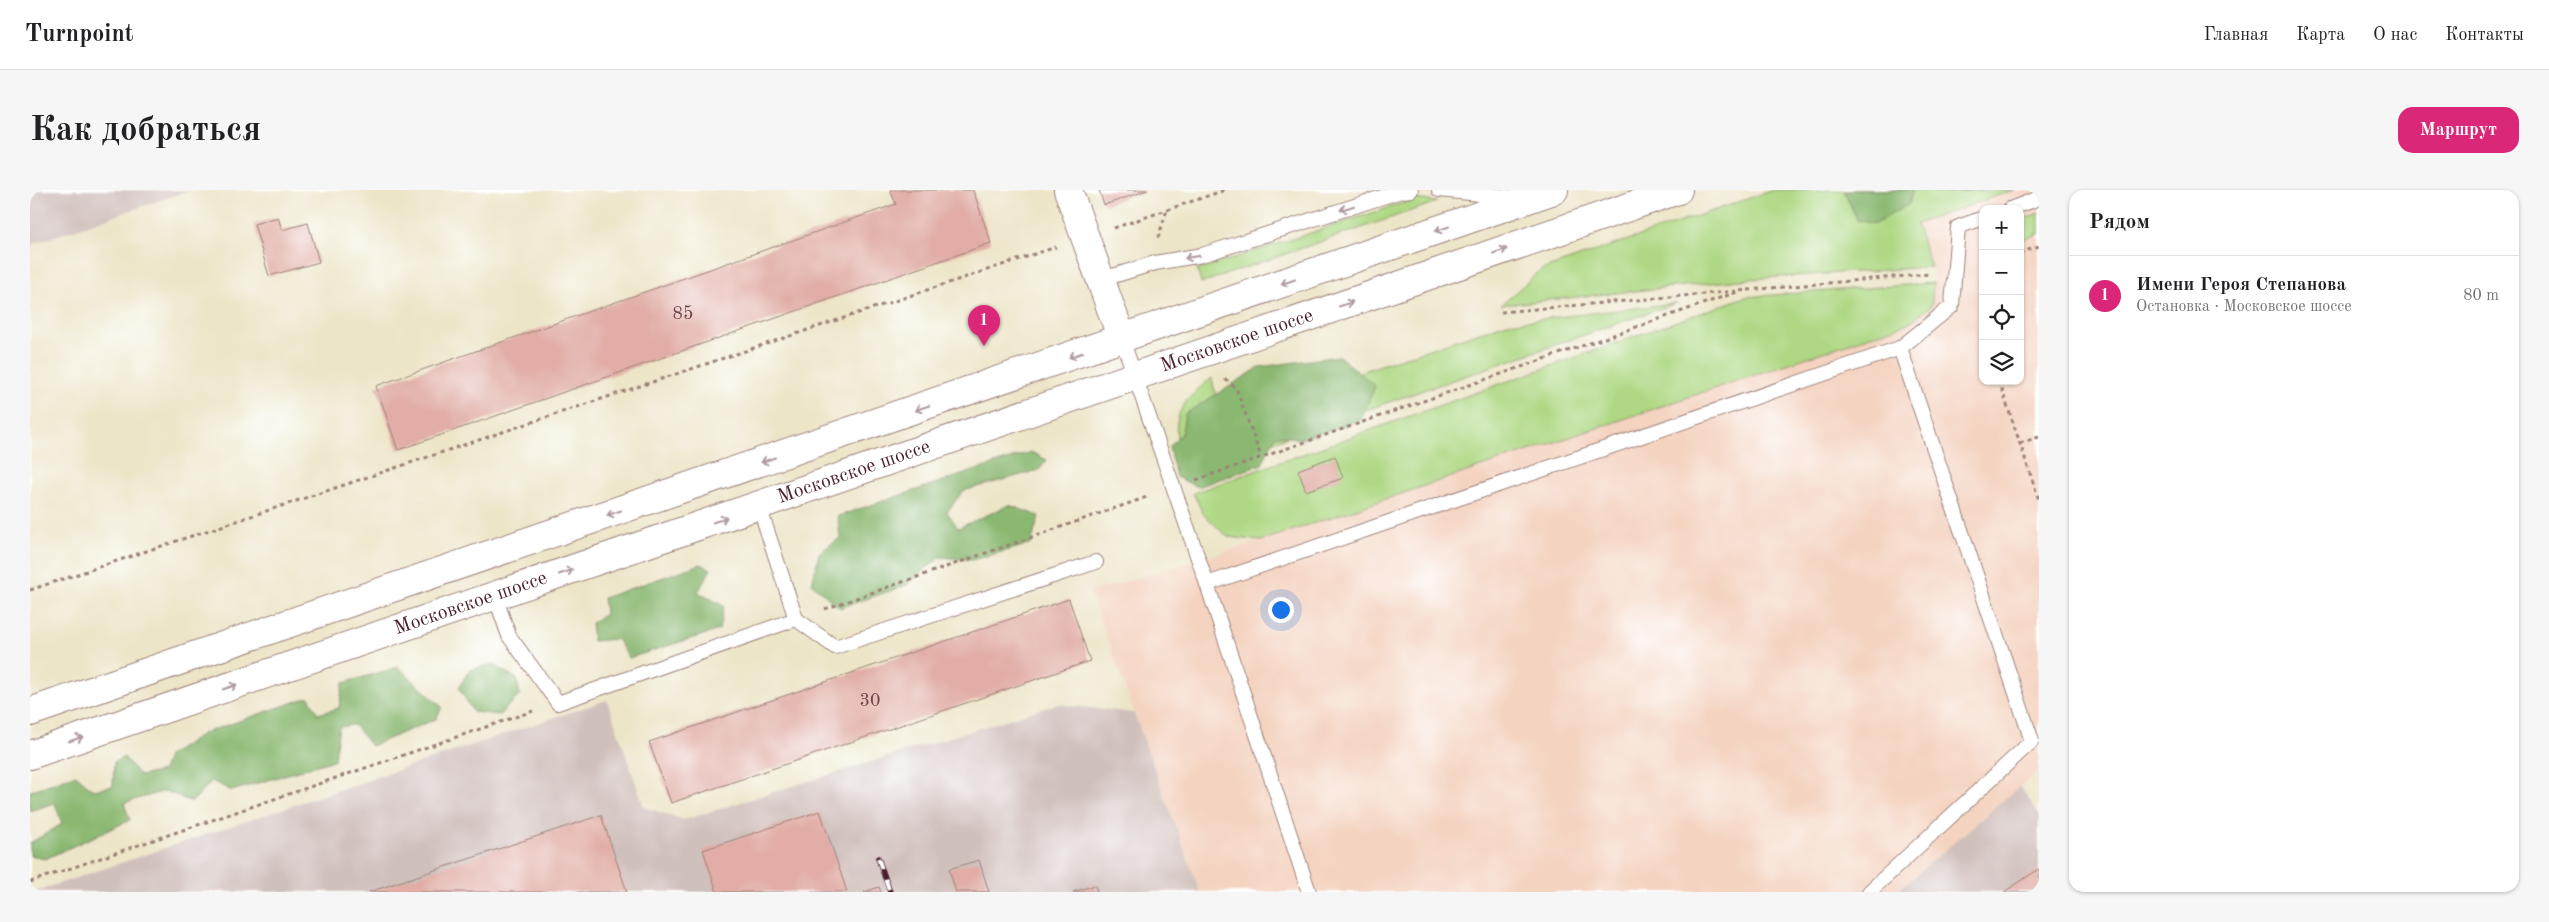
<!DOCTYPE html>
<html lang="ru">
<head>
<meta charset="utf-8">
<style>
  body { margin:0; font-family:"Old Standard TT",serif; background:#f6f6f6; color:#202124 }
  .controls { position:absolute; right:15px; top:15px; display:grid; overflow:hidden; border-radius:10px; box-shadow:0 1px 4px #0004 }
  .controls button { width:45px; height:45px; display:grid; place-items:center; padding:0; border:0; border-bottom:1px solid #e0e0e0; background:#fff; color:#202124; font:25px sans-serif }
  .you { position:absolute; left:1250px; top:419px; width:18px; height:18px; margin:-12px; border:4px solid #fff; border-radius:50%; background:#1a73e8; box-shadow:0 0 0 8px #1a73e833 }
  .badge { display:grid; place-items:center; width:32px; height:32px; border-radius:50%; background:#db2777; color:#fff; font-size:16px; font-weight:700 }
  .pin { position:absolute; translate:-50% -41px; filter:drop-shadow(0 1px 2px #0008) }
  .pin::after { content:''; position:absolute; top:26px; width:18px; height:15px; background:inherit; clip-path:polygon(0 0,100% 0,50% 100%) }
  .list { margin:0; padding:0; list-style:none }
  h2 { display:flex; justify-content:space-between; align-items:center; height:65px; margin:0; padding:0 20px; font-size:21px }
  h2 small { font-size:16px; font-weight:400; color:#757577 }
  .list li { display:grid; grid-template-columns:32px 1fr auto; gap:15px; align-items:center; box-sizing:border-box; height:80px; padding:0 20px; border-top:1px solid #e0e0e0 }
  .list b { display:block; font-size:19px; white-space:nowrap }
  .list p { margin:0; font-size:16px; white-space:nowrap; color:#757577 }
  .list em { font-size:16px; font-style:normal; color:#757577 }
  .icon { flex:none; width:28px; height:28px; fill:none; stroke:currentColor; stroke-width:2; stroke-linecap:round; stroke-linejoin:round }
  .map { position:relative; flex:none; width:2009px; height:702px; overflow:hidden; border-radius:15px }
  header { display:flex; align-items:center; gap:30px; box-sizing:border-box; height:70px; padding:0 25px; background:#fff; border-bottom:1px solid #e0e0e0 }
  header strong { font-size:24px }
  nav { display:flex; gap:28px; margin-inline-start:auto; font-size:18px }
  .intro { display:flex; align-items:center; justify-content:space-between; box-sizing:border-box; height:120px; padding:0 30px }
  h1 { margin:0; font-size:35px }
  .button { padding:12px 22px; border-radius:15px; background:#db2777; color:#fff; font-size:18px; font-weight:700 }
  main { display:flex; gap:30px; padding:0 30px }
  aside { flex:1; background:#fff; border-radius:15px; box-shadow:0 1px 4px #0004 }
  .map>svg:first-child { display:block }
  .built { fill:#f4d3c0; fill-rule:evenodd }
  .industrial { fill:#d0c0bc }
  .green { fill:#aed883; stroke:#7c7c57 }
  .forest { fill:#8ab871; stroke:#6a6c4e }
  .building { fill:#e1ada6 }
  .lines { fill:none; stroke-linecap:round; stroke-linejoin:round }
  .service-casing { stroke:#9c827a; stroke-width:16 }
  .minor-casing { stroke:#9c827a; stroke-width:30 }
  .secondary-casing { stroke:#9c827a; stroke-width:30 }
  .path { stroke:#9c827a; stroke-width:3; stroke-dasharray:4 4; stroke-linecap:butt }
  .service { stroke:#fff; stroke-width:14 }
  .minor { stroke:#fff; stroke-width:28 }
  .secondary { stroke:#fff; stroke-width:28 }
  .rail-casing { stroke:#4a1f2b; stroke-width:5.5 }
  .rail { stroke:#fff; stroke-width:4; stroke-dasharray:11; stroke-linecap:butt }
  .oneway { stroke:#ae9aa0 }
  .labels { text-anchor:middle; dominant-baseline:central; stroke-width:4; stroke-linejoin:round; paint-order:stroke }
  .number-label { font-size:18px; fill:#70424a }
  .street-label { font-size:20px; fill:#4a1f2b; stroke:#fff }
</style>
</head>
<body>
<header>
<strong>Turnpoint</strong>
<nav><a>Главная</a><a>Карта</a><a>О нас</a><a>Контакты</a></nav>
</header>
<div class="intro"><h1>Как добраться</h1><a class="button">Маршрут</a></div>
<main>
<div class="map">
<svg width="2009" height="702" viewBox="0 0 2009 702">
  <rect width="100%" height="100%" fill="#fff"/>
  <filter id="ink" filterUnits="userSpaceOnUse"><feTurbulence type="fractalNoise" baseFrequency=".02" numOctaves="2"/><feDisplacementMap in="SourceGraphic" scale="10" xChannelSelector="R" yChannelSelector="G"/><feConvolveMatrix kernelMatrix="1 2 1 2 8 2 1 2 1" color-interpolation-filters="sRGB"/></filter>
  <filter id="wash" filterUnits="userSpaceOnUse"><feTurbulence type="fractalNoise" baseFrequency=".0096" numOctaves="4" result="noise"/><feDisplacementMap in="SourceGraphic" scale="20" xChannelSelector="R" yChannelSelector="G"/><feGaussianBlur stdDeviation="1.12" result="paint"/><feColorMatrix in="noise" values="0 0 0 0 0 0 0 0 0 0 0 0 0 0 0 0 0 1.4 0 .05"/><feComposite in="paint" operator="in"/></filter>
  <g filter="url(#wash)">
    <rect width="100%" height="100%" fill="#ede5c8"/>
    <path class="built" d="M1984,0H2009V581L1866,702H1170L1060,402L1231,351L1879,133L1902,114L1903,84L1886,34ZM1953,19H1990V191H1953Z"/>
    <g class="industrial">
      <path d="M0,0H160L0,55Z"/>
      <path d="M577,510L614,617L654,630L1027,514L1104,523L1170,702H4Z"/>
      <path d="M1990,596L2009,625V702H1866Z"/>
    </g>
    <g class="green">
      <path d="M1743,0H1984L1886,34L1901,77L1720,89L1471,115L1511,80Z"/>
      <path d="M1385,9L1407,12L1171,93L1167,80Z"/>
      <path d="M2009,23V44L1990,50V30Z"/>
      <path d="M1903,93L1902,115L1879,133L1231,351L1198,347L1174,325L1163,303L1715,107Z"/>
      <path d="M1647,113L1237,254L1252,192L1330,182L1477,133Z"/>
      <path d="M1182,188L1199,270L1156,286C1142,236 1138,221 1182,188Z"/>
    </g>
    <g class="forest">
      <path d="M1814,0H1883L1879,14L1845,34L1827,30Z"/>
      <path d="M1900,0H1952L1906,4Z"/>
      <path d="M1309,166L1345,196L1331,230L1271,249L1246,245L1232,274L1168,297L1146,287L1139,257L1152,243L1155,224L1230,177Z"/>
      <path d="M1001,262L1017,270L1009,280L933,301L917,322L928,338L979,315L1009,326L1001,354L942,370L910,367L877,395L810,418L782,394L789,363L810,348L808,326Z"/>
      <path d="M671,374L681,379L668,402L694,416L689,440L599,468L587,449L563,451L561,433L575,424L573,408Z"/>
      <path d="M463,474L487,489L490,505L469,525L443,522L429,498L439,480Z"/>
      <path d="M368,477L412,517L406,529L341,556L324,535L309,537L304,570L202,601L182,591L162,612L135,601L94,613L100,630L15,669L0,666V653L32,634L25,613L0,621V601L46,585L63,600L83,596L84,572L94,567L110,586L133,581L138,566L174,543L279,507L288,524L309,518L313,493Z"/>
    </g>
    <g id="blocks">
      <g class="building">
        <path d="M860,0H943L961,53L368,260L346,196L866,14Z"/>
        <path d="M1069,0H1118L1074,15Z"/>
        <path d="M248,27L252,40L278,33L289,72L239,86L224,34Z"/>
        <path d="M1305,266L1313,288L1276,301L1268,280Z"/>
        <path d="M1039,409L1060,471L641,613L619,552Z"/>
        <path d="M790,621L817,702H687L673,660Z"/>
        <path d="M571,625L597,702H339Z"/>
        <path d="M949,670L959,702H926L919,679Z"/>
        <path d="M2009,679V702H1974Z"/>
        <path d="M1065,695L1067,702H1043Z"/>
        <path d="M849,697L851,702H834Z"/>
      </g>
    </g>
  </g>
  <g filter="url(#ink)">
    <use href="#blocks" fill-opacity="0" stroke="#9c827a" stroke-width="1"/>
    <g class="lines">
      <defs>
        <g id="service">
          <path d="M1409,0L1481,7"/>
          <path d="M1980,19L2009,8"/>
          <path d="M1070,90L1125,73L1172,65L1371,1L1381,0"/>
          <path d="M1092,149L1177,394L1870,158L1922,116L1928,37L1953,28"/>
          <path d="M729,316L766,429"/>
          <path d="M1177,394L1279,702"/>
          <path d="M465,406L479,446L528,513L766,429L805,457L1066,372"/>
          <path d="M1839,702L2002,551L1870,158"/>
        </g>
        <path id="minor" d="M1038,0L1092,149"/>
        <g id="secondary">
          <path d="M0,522L1524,0"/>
          <path id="s1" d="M0,565L1648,0"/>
        </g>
      </defs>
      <use href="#service" class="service-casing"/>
      <use href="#minor" class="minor-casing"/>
      <use href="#secondary" class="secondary-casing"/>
      <g class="path">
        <path d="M1084,38L1195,0"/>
        <path d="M1128,48L1137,20"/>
        <path d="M1990,63L2009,56"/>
        <path d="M1471,122L1899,84"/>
        <path d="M1195,189L1206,198L1231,267"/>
        <path d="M1969,191L2009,310"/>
        <path d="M1990,253L2009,247"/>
        <path d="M1166,290L1710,101"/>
        <path d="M0,400L1026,57"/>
        <path d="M795,419L1120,306"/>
        <path d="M0,692L503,521"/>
      </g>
      <use href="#service" class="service"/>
      <use href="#minor" class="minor"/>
      <use href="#secondary" class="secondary"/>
      <defs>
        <path id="rail" d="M848,668L860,702"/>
      </defs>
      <use href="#rail" class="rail-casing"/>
      <use href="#rail" class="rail"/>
    </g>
    <defs><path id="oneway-shaft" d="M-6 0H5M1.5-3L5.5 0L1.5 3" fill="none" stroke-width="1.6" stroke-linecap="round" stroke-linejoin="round" transform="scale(1.25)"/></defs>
    <g class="oneway">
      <use href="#oneway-shaft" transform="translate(1317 18) rotate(162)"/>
      <use href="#oneway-shaft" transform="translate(1412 39) rotate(161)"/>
      <use href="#oneway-shaft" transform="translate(1470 61) rotate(-19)"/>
      <use href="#oneway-shaft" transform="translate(1162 67) rotate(170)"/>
      <use href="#oneway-shaft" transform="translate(1258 92) rotate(161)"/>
      <use href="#oneway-shaft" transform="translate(1316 114) rotate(-19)"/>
      <use href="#oneway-shaft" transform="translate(1046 165) rotate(161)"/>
      <use href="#oneway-shaft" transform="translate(892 218) rotate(161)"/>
      <use href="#oneway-shaft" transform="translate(738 270) rotate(161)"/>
      <use href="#oneway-shaft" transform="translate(584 323) rotate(161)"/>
      <use href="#oneway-shaft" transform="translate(690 330) rotate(-19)"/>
      <use href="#oneway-shaft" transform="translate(536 382) rotate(-19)"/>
      <use href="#oneway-shaft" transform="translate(200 497) rotate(-19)"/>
      <use href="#oneway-shaft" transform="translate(46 549) rotate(-19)"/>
    </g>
  </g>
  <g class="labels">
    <g class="number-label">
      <text x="653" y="124">85</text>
      <text x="840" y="511">30</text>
    </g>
    <g class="street-label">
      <text stroke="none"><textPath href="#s1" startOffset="1276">Московское шоссе</textPath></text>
      <text stroke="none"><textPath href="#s1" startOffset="871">Московское шоссе</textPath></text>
      <text stroke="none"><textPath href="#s1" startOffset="466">Московское шоссе</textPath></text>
    </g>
  </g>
</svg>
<div class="controls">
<button>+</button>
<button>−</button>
<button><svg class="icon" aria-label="locate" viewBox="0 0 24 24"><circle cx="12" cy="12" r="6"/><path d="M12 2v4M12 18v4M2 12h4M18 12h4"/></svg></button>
<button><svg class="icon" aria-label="layers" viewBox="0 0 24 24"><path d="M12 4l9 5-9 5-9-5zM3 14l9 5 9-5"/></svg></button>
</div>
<div class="you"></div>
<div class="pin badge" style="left:954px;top:156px">1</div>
</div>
<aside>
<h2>Рядом<small></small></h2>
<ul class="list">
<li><span class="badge">1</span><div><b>Имени Героя Степанова</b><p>Остановка · Московское шоссе</p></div><em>80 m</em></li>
</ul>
</aside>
</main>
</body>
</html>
